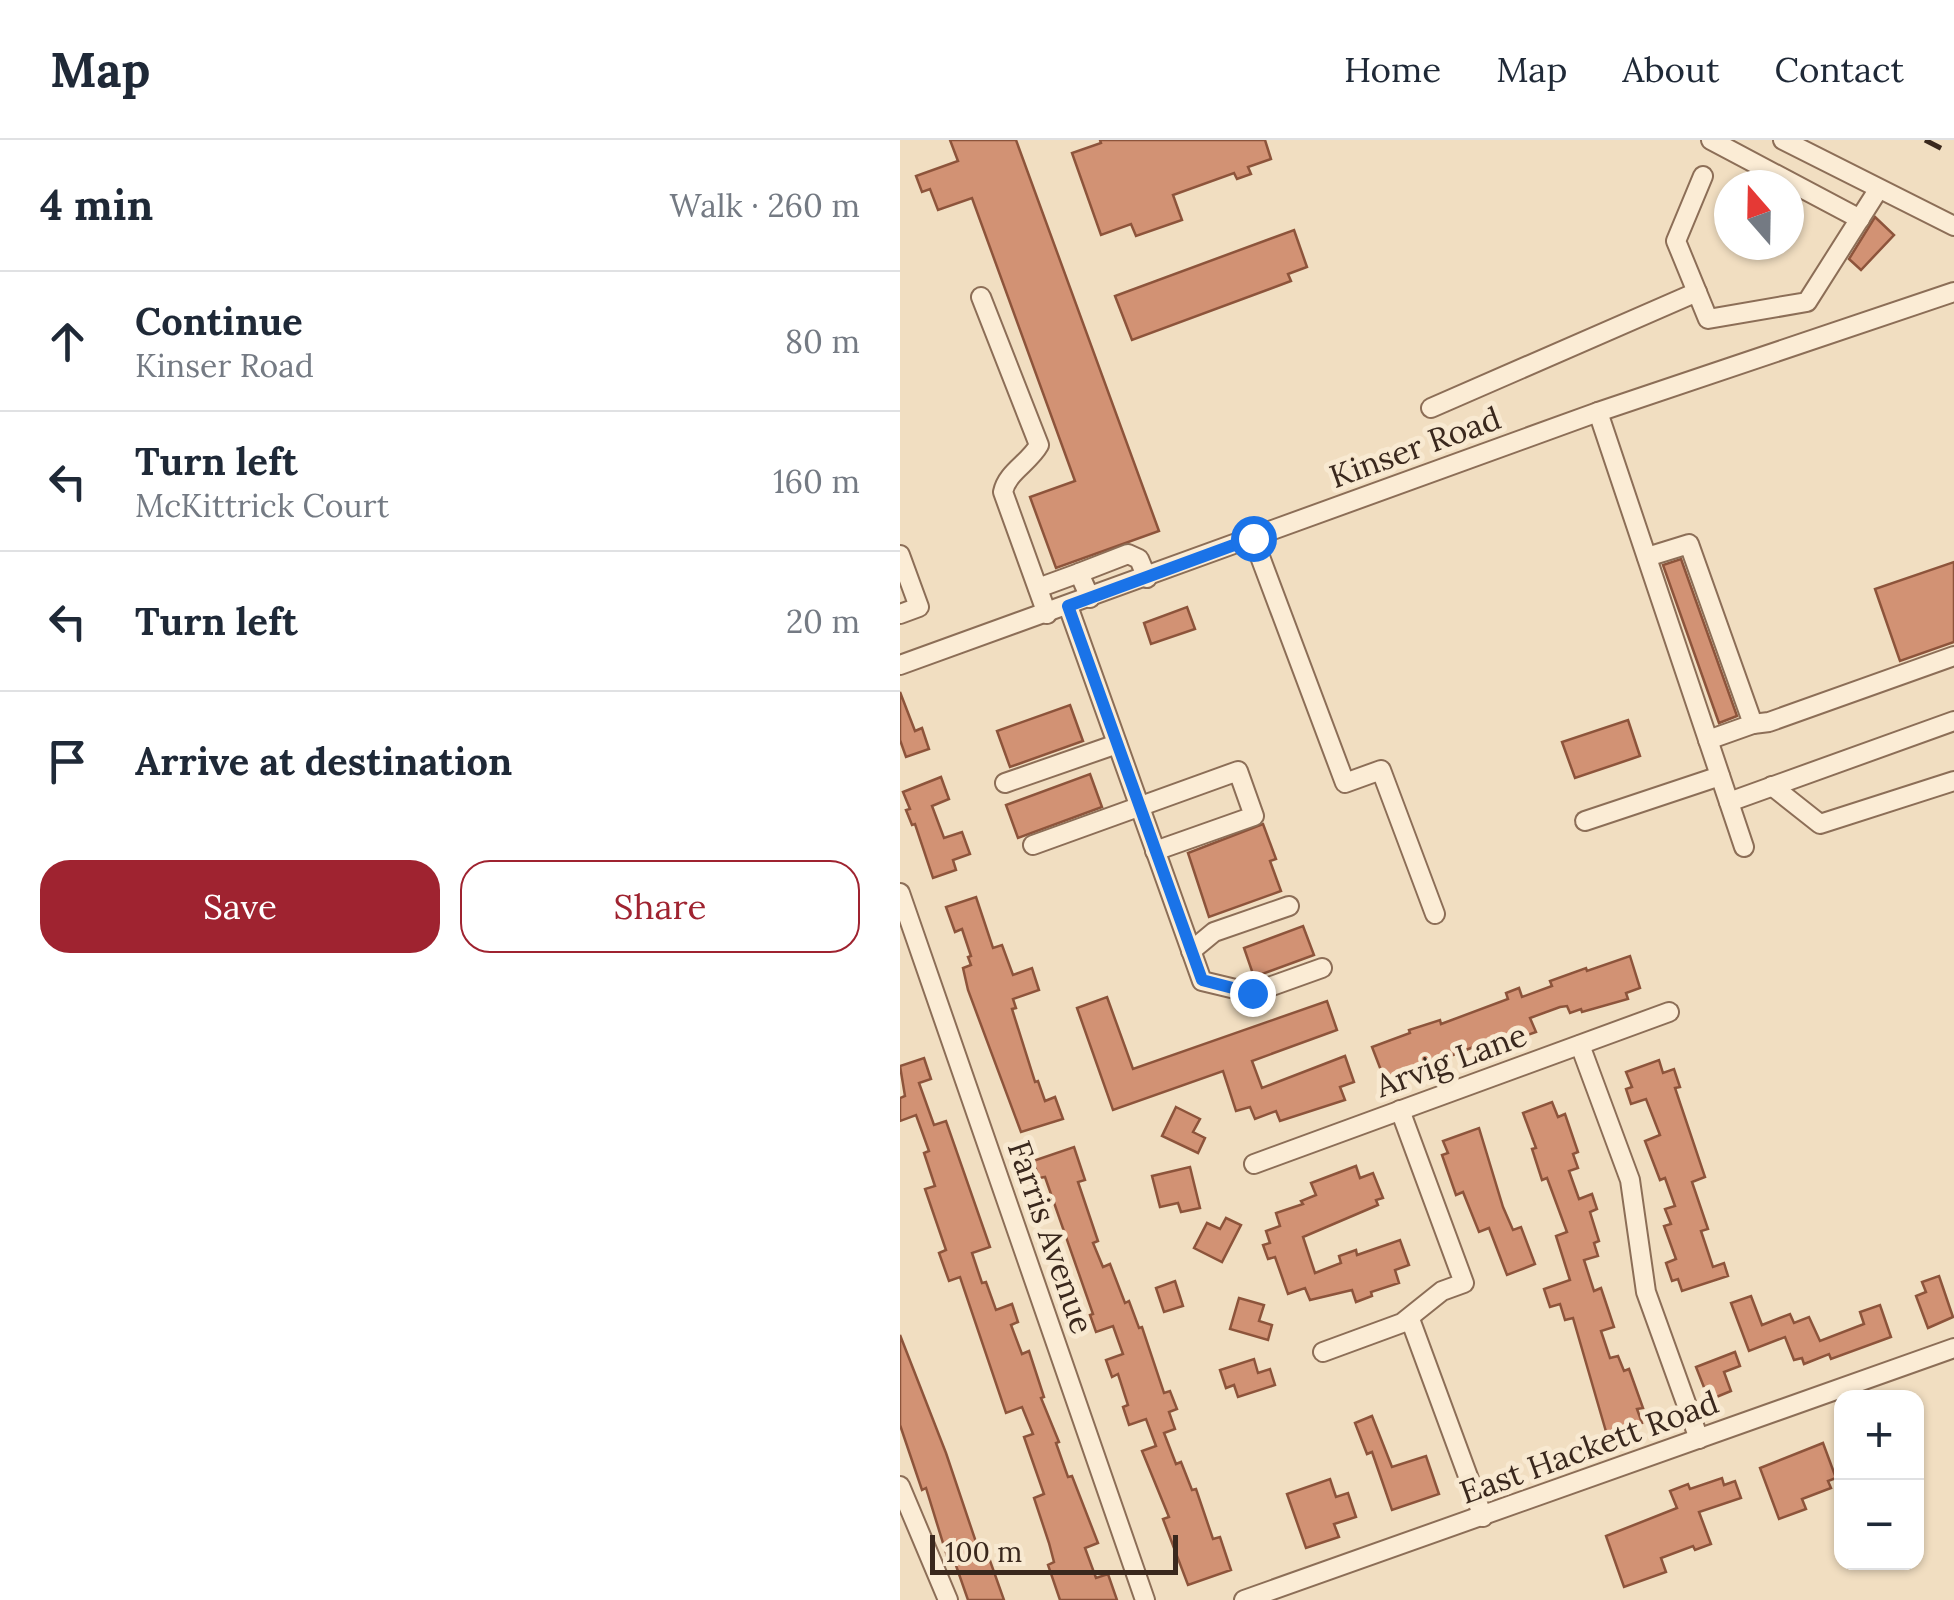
<!DOCTYPE html>
<html lang="en">
<head>
<meta charset="utf-8">
<style>
  body { margin:0; font-family:Lora,serif; background:#f2f2f3; color:#1f2937 }
  .controls { position:absolute; right:30px; bottom:30px; display:grid; overflow:hidden; border-radius:20px; box-shadow:0 2px 8px #0004 }
  .controls button { width:90px; height:90px; display:grid; place-items:center; padding:0; border:0; border-bottom:2px solid #e0e1e3; background:#fff; color:#1f2937; font:50px sans-serif }
  .compass { position:absolute; left:814px; top:30px; width:90px; height:90px; border-radius:50%; background:#fff; box-shadow:0 2px 8px #0004; rotate:340deg }
  .scale { position:absolute; left:30px; bottom:25px; width:248px; box-sizing:border-box; padding-left:10px; border:5px solid #3a281d; border-top:0; font-size:28px; line-height:35px; white-space:nowrap; color:#3a281d; -webkit-text-stroke:8px #f8e9d1; paint-order:stroke }
  .stop { position:absolute; width:30px; height:30px; margin:-22px; border:8px solid #1a73e8; border-radius:50%; background:#fff }
  .stop.end { background:#1a73e8; border-color:#fff; box-shadow:0 2px 10px #0008 }
  .list { margin:0; padding:0; list-style:none }
  h2 { display:flex; justify-content:space-between; align-items:center; height:130px; margin:0; padding:0 40px; font-size:42px }
  h2 small { font-size:32px; font-weight:400; color:#747a83 }
  .list li { display:grid; grid-template-columns:65px 1fr auto; gap:30px; align-items:center; box-sizing:border-box; height:140px; padding:0 40px; border-top:2px solid #e0e1e3 }
  .list b { display:block; font-size:38px; white-space:nowrap }
  .list p { margin:0; font-size:32px; white-space:nowrap; color:#747a83 }
  .list em { font-size:32px; font-style:normal; color:#747a83 }
  .actions { display:flex; gap:20px; padding:30px 40px }
  .actions a { flex:1; padding:22px 0; border:2px solid #9f2330; border-radius:30px; text-align:center; font-size:35px; color:#9f2330 }
  .actions .main { background:#9f2330; color:#fff }
  .icon { flex:none; width:55px; height:55px; fill:none; stroke:currentColor; stroke-width:2; stroke-linecap:round; stroke-linejoin:round }
  .map { position:relative; flex:none; width:1054px; height:1460px; overflow:hidden }
  header { display:flex; align-items:center; gap:60px; box-sizing:border-box; height:140px; padding:0 50px; background:#fff; border-bottom:2px solid #e0e1e3 }
  header strong { font-size:48px }
  nav { display:flex; gap:55px; margin-inline-start:auto; font-size:35px }
  main { display:flex }
  aside { flex:1; background:#fff }
  .map>svg:first-child { display:block }
  .building { fill:#d29274; stroke:#8d543b; stroke-width:2.5 }
  .lines { fill:none; stroke-linecap:round; stroke-linejoin:round }
  .minor-casing { stroke:#8c6e57; stroke-width:22 }
  .minor { stroke:#fbecd5; stroke-width:18 }
  .rail { stroke:#3a281d; stroke-width:5; stroke-dasharray:18 18; stroke-linecap:butt }
  .route { stroke:#1a73e8; stroke-width:12 }
  .labels { text-anchor:middle; dominant-baseline:central; stroke-width:10; stroke-linejoin:round; paint-order:stroke }
  .street-label { font-size:32px; fill:#3a281d; stroke:#f8e9d1 }
</style>
</head>
<body>
<header>
<strong>Map</strong>
<nav><a>Home</a><a>Map</a><a>About</a><a>Contact</a></nav>
</header>
<main>
<aside>
<h2>4 min<small>Walk · 260 m</small></h2>
<ul class="list">
<li><svg class="icon" aria-label="ahead" viewBox="0 0 24 24"><path d="M12 20V5M6 11l6-6 6 6"/></svg><div><b>Continue</b><p>Kinser Road</p></div><em>80 m</em></li>
<li><svg class="icon" aria-label="left" viewBox="0 0 24 24"><path d="M17 20v-9H6M10 6l-5 5 5 5"/></svg><div><b>Turn left</b><p>McKittrick Court</p></div><em>160 m</em></li>
<li><svg class="icon" aria-label="left" viewBox="0 0 24 24"><path d="M17 20v-9H6M10 6l-5 5 5 5"/></svg><div><b>Turn left</b></div><em>20 m</em></li>
<li><svg class="icon" aria-label="arrive" viewBox="0 0 24 24"><path d="M6 21V4h12l-3 4 3 4H6"/></svg><div><b>Arrive at destination</b></div></li>
</ul>
<div class="actions"><a class="main">Save</a><a>Share</a></div>
</aside>
<div class="map">
<svg width="1054" height="1460" viewBox="0 0 1054 1460">
  <rect width="100%" height="100%" fill="#f1dec1"/>
  <g class="building">
    <path d="M50,0H116L259,391L156,428L130,357L175,341L72,58L38,70L30,49L22,52L16,36L58,21Z"/>
    <path d="M200,0H365L371,19L348,27L351,34L337,39L334,33L273,55L282,80L236,96L231,84L201,95L172,13L201,3Z"/>
    <path d="M975,77L994,95L961,130L949,119Z"/>
    <path d="M394,90L407,127L388,134L391,141L232,200L215,156Z"/>
    <path d="M781,419L837,576L819,583L763,425Z"/>
    <path d="M1054,422V502L1000,521L975,449Z"/>
    <path d="M287,467L295,489L251,504L244,483Z"/>
    <path d="M0,552L15,591L22,588L29,609L6,617L0,600Z"/>
    <path d="M170,565L183,601L110,627L97,591Z"/>
    <path d="M728,580L740,616L675,638L662,602Z"/>
    <path d="M190,634L202,667L118,698L106,665Z"/>
    <path d="M41,637L49,659L32,666L44,698L62,692L70,714L53,720L56,730L33,738L15,684L12,685L6,670L10,669L3,652Z"/>
    <path d="M363,684L376,719L370,721L381,751L309,777L288,713Z"/>
    <path d="M76,757L93,808L102,805L113,835L132,828L139,850L113,859L116,868L112,869L135,942L138,941L145,961L155,957L163,979L121,992L68,850L63,828L71,825L68,817L71,816L62,789L55,792L46,767Z"/>
    <path d="M403,786L414,815L354,837L344,808Z"/>
    <path d="M730,816L740,848L726,853L728,859L682,872L681,869L670,873L667,866L660,867L630,878L636,892L591,908L589,901L540,920L542,925L502,940L499,932L484,938L472,907L510,893L509,890L540,880L541,884L608,859L606,853L619,848L622,857L652,846L650,841L686,828L687,831Z"/>
    <path d="M207,857L233,929L427,861L437,890L352,921L362,948L445,916L454,942L440,947L445,960L380,981L376,971L355,979L350,967L336,971L323,931L213,970L177,868Z"/>
    <path d="M24,918L31,939L19,943L34,985L46,981L90,1107L72,1113L82,1143L86,1142L96,1170L112,1164L118,1182L111,1185L122,1214L129,1211L144,1257L141,1258L159,1302L156,1303L168,1337L172,1336L198,1403L185,1408L196,1438L208,1434L217,1460H160L148,1425L154,1422L149,1403L134,1358L144,1354L124,1297L133,1294L122,1267L106,1273L60,1137L49,1141L39,1113L46,1110L25,1049L35,1046L24,1013L29,1011L16,975L0,981V958L5,956L0,926Z"/>
    <path d="M759,920L763,933L774,929L780,947L775,948L805,1037L792,1042L808,1089L801,1091L813,1127L824,1123L828,1136L782,1151L778,1139L772,1141L766,1123L776,1119L764,1086L771,1084L765,1069L775,1066L765,1038L760,1040L745,1001L760,995L746,959L731,964L726,949L732,947L726,932Z"/>
    <path d="M652,962L658,977L665,974L678,1012L673,1014L678,1028L669,1031L679,1059L692,1054L697,1069L690,1072L699,1101L694,1103L698,1116L684,1120L694,1151L701,1148L714,1187L701,1191L710,1218L718,1216L724,1231L729,1229L743,1268L737,1269L742,1283L707,1295L673,1178L665,1180L660,1164L650,1167L644,1149L670,1140L656,1096L667,1092L647,1038L642,1040L632,1009L636,1008L623,973Z"/>
    <path d="M276,967L300,979L293,992L305,998L298,1013L262,996Z"/>
    <path d="M579,988L603,1067L613,1090L621,1087L635,1124L607,1135L589,1088L579,1092L563,1052L556,1055L542,1015L548,1013L543,1001Z"/>
    <path d="M174,1007L185,1040L178,1042L198,1101L193,1103L203,1127L210,1124L225,1163L229,1161L239,1188L242,1187L264,1253L270,1251L277,1269L269,1272L275,1289L264,1293L276,1324L281,1322L292,1350L296,1349L313,1399L320,1397L331,1430L288,1445L263,1379L269,1377L242,1311L256,1306L246,1279L229,1285L223,1267L228,1265L218,1234L212,1237L206,1220L223,1214L213,1186L196,1192L190,1175L193,1174L145,1037L139,1038L133,1021Z"/>
    <path d="M456,1026L460,1038L473,1033L483,1058L476,1060L478,1065L403,1097L415,1133L441,1123L439,1116L456,1110L457,1115L500,1100L509,1125L495,1130L499,1143L471,1152L472,1156L456,1162L452,1150L410,1160L405,1148L388,1154L375,1117L368,1119L363,1105L370,1103L366,1091L380,1086L376,1073L403,1064L401,1061L416,1055L411,1043Z"/>
    <path d="M290,1027L300,1068L281,1072L278,1063L260,1067L252,1036Z"/>
    <path d="M326,1078L341,1085L322,1122L294,1108L307,1083L320,1089Z"/>
    <path d="M1039,1136L1053,1177L1028,1188L1016,1156L1026,1152L1022,1142Z"/>
    <path d="M275,1141L283,1166L264,1172L256,1148Z"/>
    <path d="M851,1156L862,1185L890,1174L894,1183L909,1177L920,1201L964,1184L960,1172L980,1165L991,1197L931,1219L929,1214L904,1224L902,1218L894,1220L885,1197L849,1211L831,1163Z"/>
    <path d="M339,1158L364,1165L359,1181L372,1185L368,1200L330,1189Z"/>
    <path d="M0,1195L46,1313L81,1417L88,1415L104,1460H68L52,1414L47,1416L26,1348L22,1350L0,1285Z"/>
    <path d="M835,1212L840,1226L824,1232L831,1251L809,1260L796,1227Z"/>
    <path d="M354,1219L358,1233L370,1229L375,1245L338,1257L334,1245L326,1248L320,1230Z"/>
    <path d="M472,1276L492,1327L526,1316L539,1354L492,1370L472,1312L467,1314L455,1283Z"/>
    <path d="M923,1303L936,1338L928,1341L931,1348L902,1359L906,1369L879,1379L860,1328Z"/>
    <path d="M822,1338L824,1345L835,1341L841,1358L799,1372L811,1404L795,1410L793,1406L761,1418L766,1432L724,1447L706,1396L777,1368L770,1351L788,1344L790,1349Z"/>
    <path d="M430,1339L436,1357L448,1353L456,1377L434,1384L439,1397L406,1408L387,1354Z"/>
  </g>
  <g class="lines">
    <defs>
      <g id="minor">
        <path d="M811,0L960,79"/>
        <path d="M883,0L1054,86"/>
        <path d="M803,36L776,101L808,179L907,162L978,50"/>
        <path d="M81,157L139,305C129,323 107,332 103,352L147,474"/>
        <path d="M531,268L797,152"/>
        <path d="M698,272L844,707"/>
        <path d="M353,398L445,643L481,630L535,774"/>
        <path d="M0,415L19,467L0,474"/>
        <path d="M747,417L789,404L853,584L808,600"/>
        <path d="M138,448L179,433"/>
        <path d="M190,458L179,433L228,414L239,419L247,438"/>
        <path d="M168,466L302,841L352,853L422,828"/>
        <path d="M0,525L698,272L1054,152"/>
        <path d="M853,584L869,582L1054,516"/>
        <path d="M105,643L217,604"/>
        <path d="M872,646L920,684L1054,641"/>
        <path d="M829,662L1054,581"/>
        <path d="M685,681L820,636"/>
        <path d="M133,705L338,631L354,676L255,711"/>
        <path d="M0,753L245,1460"/>
        <path d="M291,811L314,792L389,766"/>
        <path d="M680,905L730,1040L746,1152L799,1299"/>
        <path d="M354,1024L769,872"/>
        <path d="M510,1179L583,1377"/>
        <path d="M423,1212L502,1183L542,1151L564,1143L500,970"/>
        <path d="M0,1346L48,1460"/>
        <path d="M344,1460L1054,1208"/>
      </g>
    </defs>
    <use href="#minor" class="minor-casing"/>
    <use href="#minor" class="minor"/>
    <path class="rail" d="M1025,0L1054,15"/>
  </g>
  <g class="lines">
    <path class="route" d="M352,853L302,840L168,466L353,398"/>
  </g>
  <g class="labels">
    <g class="street-label">
      <text transform="translate(515 307) rotate(-20)">Kinser Road</text>
      <text transform="translate(551 920) rotate(-20)">Arvig Lane</text>
      <text transform="translate(151 1097) rotate(71)">Farris Avenue</text>
      <text transform="translate(689 1307) rotate(-20)">East Hackett Road</text>
    </g>
  </g>
</svg>
<div class="controls">
<button>+</button>
<button>−</button>
</div>
<svg class="compass" viewBox="-18 -18 36 36"><path d="M0-13l5 13h-10z" fill="#e53935"/><path d="M0 13l5-13h-10z" fill="#747a83"/></svg>
<div class="scale">100 m</div>
<div class="stop" style="left:353px;top:398px"></div>
<div class="stop end" style="left:352px;top:853px"></div>
</div>
</main>
</body>
</html>
